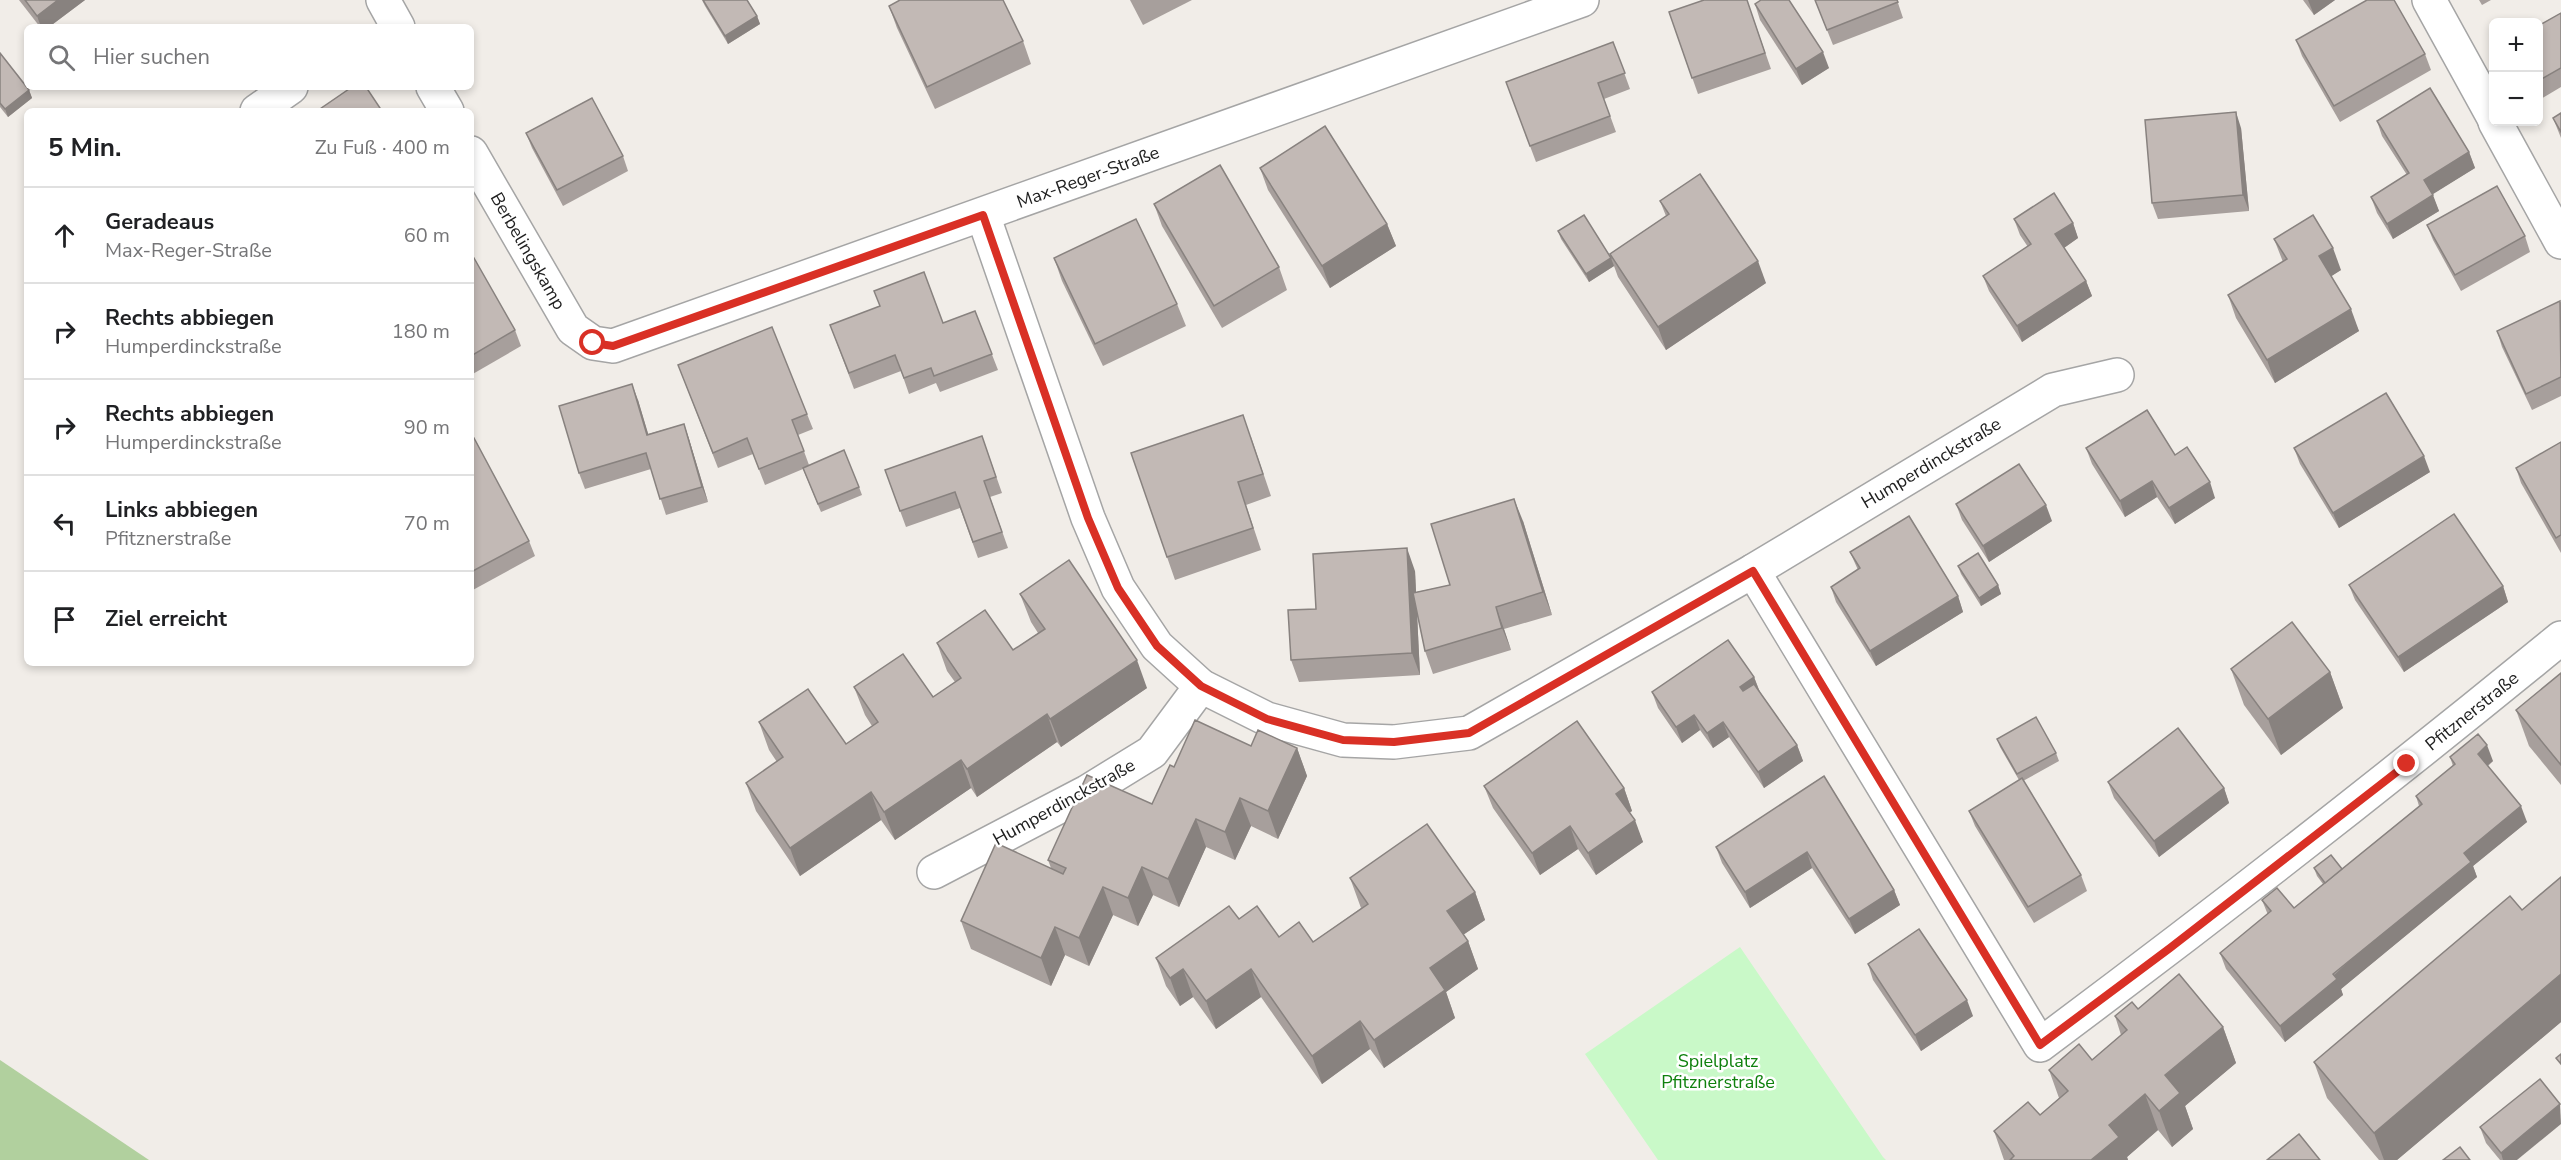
<!DOCTYPE html>
<html lang="de">
<head>
<meta charset="utf-8">
<style>
  body { margin:0; font-family:"Nunito Sans",sans-serif; background:#f2f2f2; color:#202124 }
  .controls { position:absolute; right:18px; top:18px; display:grid; overflow:hidden; border-radius:9px; box-shadow:0 3px 9px #0003 }
  .controls button { width:54px; height:54px; display:grid; place-items:center; padding:0; border:0; border-bottom:2px solid #e0e0e0; background:#fff; color:#202124; font:30px sans-serif }
  .stop { position:absolute; width:18px; height:18px; margin:-14px; border:4px solid #d93025; border-radius:50%; background:#fff }
  .stop.end { background:#d93025; border-color:#fff; box-shadow:0 2px 6px #0008 }
  .list { margin:0; padding:0; list-style:none }
  h2 { display:flex; justify-content:space-between; align-items:center; height:78px; margin:0; padding:0 24px; font-size:26px }
  h2 small { font-size:20px; font-weight:400; color:#757577 }
  .list li { display:grid; grid-template-columns:39px 1fr auto; gap:18px; align-items:center; box-sizing:border-box; height:96px; padding:0 24px; border-top:2px solid #e0e0e0 }
  .list b { display:block; font-size:22px; white-space:nowrap }
  .list p { margin:0; font-size:20px; white-space:nowrap; color:#757577 }
  .list em { font-size:20px; font-style:normal; color:#757577 }
  .icon { flex:none; width:33px; height:33px; fill:none; stroke:currentColor; stroke-width:2; stroke-linecap:round; stroke-linejoin:round }
  .map { position:relative; flex:none; width:2561px; height:1160px; overflow:hidden }
  .search { position:absolute; background:#fff; box-shadow:0 3px 9px #0003; left:24px; top:24px; width:450px; height:66px; display:flex; align-items:center; gap:15px; box-sizing:border-box; padding:0 21px; border-radius:9px; color:#757577; font-size:22px }
  .panel { position:absolute; background:#fff; box-shadow:0 3px 9px #0003; left:24px; top:108px; width:450px; height:558px; border-radius:9px }
  .map>svg:first-child { display:block }
  .forest { fill:#b1d09e }
  .park { fill:#c9f9c8 }
  .lines { fill:none; stroke-linecap:round; stroke-linejoin:round }
  .minor-casing { stroke:#a5a5a5; stroke-width:36 }
  .minor { stroke:#fff; stroke-width:33 }
  .wall { fill:#a79f9c }
  .shaded-wall { fill:#88827f }
  .building { fill:#c2b9b5; stroke:#88827f; stroke-width:1.5 }
  .route { stroke:#d93025; stroke-width:8 }
  .labels { text-anchor:middle; dominant-baseline:central; stroke-width:5; stroke-linejoin:round; paint-order:stroke }
  .street-label { font-size:18px; fill:#212121; stroke:#fff }
  .park-label { font-size:18px; fill:#0f810e; stroke:#fff }
</style>
</head>
<body>
<div class="map">
<svg width="2561" height="1160" viewBox="0 0 2561 1160">
  <rect width="100%" height="100%" fill="#f1ede8"/>
  <path class="forest" d="M0,1060L149,1160H0Z"/>
  <path class="park" d="M1740,947L1883,1157L1886,1160H1658L1585,1054Z"/>
  <g class="lines">
    <defs>
      <g id="minor">
        <path d="M383,0L398,27"/>
        <path d="M2429,0L2494,118"/>
        <path d="M433,87L447,111"/>
        <path d="M257,111L291,87"/>
        <path d="M2495,122L2561,242"/>
        <path d="M471,153L573,329L593,343L613,346L1582,0"/>
        <path d="M983,215L1088,518L1118,588L1157,646L1201,686L1267,719L1343,740L1394,742L1469,733L1753,571L2053,390L2117,375"/>
        <path d="M1753,571L2040,1045C2217,913 2390,778 2561,638"/>
        <path d="M934,872L1087,792L1152,752L1201,686"/>
      </g>
    </defs>
    <use href="#minor" class="minor-casing"/>
    <use href="#minor" class="minor"/>
  </g>
  <g class="wall">
    <path d="M19,0H85L49,27H40Z"/>
    <path d="M702,0L757,16L760,24L728,44L705,6Z"/>
    <path d="M1130,0H1192L1143,25Z"/>
    <path d="M1747,0L1771,69L1698,94L1669,12Z"/>
    <path d="M1815,0H1897L1903,18L1833,45Z"/>
    <path d="M2303,0H2335L2314,15Z"/>
    <path d="M2479,0H2491L2482,5Z"/>
    <path d="M1755,4L1829,68L1802,85L1760,20Z"/>
    <path d="M889,6L1023,41L1031,64L935,109L897,28Z"/>
    <path d="M2561,13V87L2539,100L2538,26Z"/>
    <path d="M2296,40L2425,54L2431,70L2340,122L2302,56Z"/>
    <path d="M1613,42L1630,89L1604,99L1616,132L1536,162L1506,82Z"/>
    <path d="M0,53L29,90L32,98L8,117L0,107Z"/>
    <path d="M2561,113V138L2553,118Z"/>
    <path d="M2377,121L2469,152L2475,168L2432,194L2439,211L2393,239L2377,213L2371,197L2407,175L2382,136Z"/>
    <path d="M2241,128L2249,211L2158,219L2152,203Z"/>
    <path d="M526,133L623,156L628,171L563,206L532,148Z"/>
    <path d="M1260,168L1387,224L1396,246L1330,288L1268,190Z"/>
    <path d="M1660,201L1766,283L1666,350L1618,277L1614,266L1589,282L1561,239L1558,231L1610,255L1666,216Z"/>
    <path d="M1154,204L1279,267L1287,290L1222,328L1162,226Z"/>
    <path d="M2014,219L2073,223L2078,238L2064,248L2086,281L2092,296L2022,342L1989,291L1983,276L2028,247L2020,235Z"/>
    <path d="M2427,225L2525,236L2530,252L2461,291L2433,240Z"/>
    <path d="M2274,239L2341,270L2331,276L2359,331L2275,383L2236,318L2228,295L2283,262Z"/>
    <path d="M1054,258L1177,304L1186,326L1103,366L1062,281Z"/>
    <path d="M471,260L515,330L521,346L471,375Z"/>
    <path d="M2561,302V396L2532,410L2502,347L2497,331Z"/>
    <path d="M975,311L998,370L940,392L936,383L909,394L901,371L854,389L830,325L943,323Z"/>
    <path d="M678,365L807,414L813,429L798,435L809,465L859,487L862,495L821,512L803,469L765,485L753,454L718,468Z"/>
    <path d="M638,400L648,434L684,424L689,439L708,502L666,515L651,469L585,489L579,473Z"/>
    <path d="M982,436L1002,493L990,497L1008,548L978,558L960,508L906,527L885,470Z"/>
    <path d="M1251,437L1271,496L1246,505L1261,550L1175,580L1167,557Z"/>
    <path d="M471,440L529,541L535,556L471,591Z"/>
    <path d="M2561,442V553L2521,483L2516,468Z"/>
    <path d="M2086,448L2175,455L2215,498L2175,524L2157,497L2125,517L2092,464Z"/>
    <path d="M2294,448L2430,472L2339,528L2300,464Z"/>
    <path d="M1956,504L2052,521L1989,562L1962,520Z"/>
    <path d="M1523,521L1552,615L1504,629L1511,650L1433,674L1425,651L1417,614L1420,675L1299,682L1291,660L1316,609L1415,571L1416,592L1450,585Z"/>
    <path d="M1850,552L1958,596L1963,612L1876,666L1836,602L1831,587L1858,570Z"/>
    <path d="M1958,566L1998,585L2001,594L1981,606L1961,574Z"/>
    <path d="M2349,585L2503,586L2508,602L2404,672L2355,600Z"/>
    <path d="M1020,594L1147,688L1061,747L1057,742L977,797L971,788L895,840L881,820L800,876L756,811L746,783L777,762L769,750L759,722L846,744L872,726L865,715L854,687L933,697L955,682L947,671L937,643L1013,650L1038,633L1031,622Z"/>
    <path d="M2231,669L2330,672L2343,708L2281,755L2244,705Z"/>
    <path d="M2561,673V785L2529,746L2516,710Z"/>
    <path d="M1754,677L1760,692L1797,745L1803,761L1764,788L1729,737L1713,748L1700,730L1682,743L1658,708L1652,692Z"/>
    <path d="M1997,739L2056,753L2059,761L2023,781L2081,875L2087,891L2034,923L1975,826L1969,811L2019,780L2000,747Z"/>
    <path d="M1251,746L1297,748L1307,776L1278,839L1251,826L1235,860L1206,847L1179,907L1153,895L1138,926L1113,915L1089,966L1065,955L1051,986L971,949L961,921L1051,868L1048,860L1152,804L1174,767Z"/>
    <path d="M2450,757L2493,761L2488,766L2527,822L2473,866L2477,877L2341,989L2343,995L2285,1042L2226,969L2220,953L2268,915L2262,900L2294,908L2323,884L2317,876L2314,868L2342,869L2419,806L2416,796L2453,766Z"/>
    <path d="M1824,776L1894,890L1900,905L1855,934L1812,868L1750,908L1722,863L1716,847Z"/>
    <path d="M2108,782L2224,788L2229,803L2159,857L2114,798Z"/>
    <path d="M1484,786L1624,788L1632,811L1630,812L1643,842L1596,875L1578,849L1540,875L1493,808Z"/>
    <path d="M2561,877V1022L2397,1160H2379L2327,1098L2314,1062L2522,910Z"/>
    <path d="M1350,878L1475,892L1485,920L1463,935L1468,941L1478,969L1446,992L1455,1018L1384,1068L1370,1049L1322,1084L1261,997L1216,1029L1193,997L1180,1006L1166,986L1156,958L1239,919L1279,937L1313,942L1361,908Z"/>
    <path d="M1868,964L1973,1016L1921,1051L1873,980Z"/>
    <path d="M2138,1009L2223,1027L2236,1063L2185,1106L2193,1129L2172,1147L2158,1130L2127,1157L2128,1160H2004L1994,1131L2040,1115L2059,1098L2049,1070L2092,1060L2121,1035L2115,1016Z"/>
    <path d="M2480,1127L2517,1160H2500L2486,1143Z"/>
  </g>
  <g class="shaded-wall">
    <path d="M58,0H85L49,27H41L37,16Z"/>
    <path d="M2308,0H2335L2314,15Z"/>
    <path d="M757,16L760,24L728,44L725,36Z"/>
    <path d="M1823,52L1829,68L1802,85L1796,69Z"/>
    <path d="M29,90L32,98L8,117L5,109Z"/>
    <path d="M2236,112L2241,128L2249,211L2243,195Z"/>
    <path d="M2469,152L2475,168L2430,196L2424,180Z"/>
    <path d="M2433,195L2439,211L2393,239L2387,224Z"/>
    <path d="M2073,223L2078,238L2061,250L2055,234Z"/>
    <path d="M1387,224L1396,246L1330,288L1322,266Z"/>
    <path d="M2333,248L2341,270L2327,279L2319,256Z"/>
    <path d="M1611,258L1614,266L1589,282L1586,274Z"/>
    <path d="M1758,261L1766,283L1666,350L1658,327Z"/>
    <path d="M2086,281L2092,296L2022,342L2017,326Z"/>
    <path d="M2351,309L2359,331L2275,383L2267,360Z"/>
    <path d="M632,384L638,400L653,450L647,435Z"/>
    <path d="M684,424L689,439L708,502L702,487Z"/>
    <path d="M2424,456L2430,472L2339,528L2333,513Z"/>
    <path d="M2152,481L2157,497L2125,517L2120,501Z"/>
    <path d="M2210,482L2215,498L2175,524L2169,508Z"/>
    <path d="M1514,499L1523,521L1552,615L1543,592Z"/>
    <path d="M2046,505L2052,521L1989,562L1983,546Z"/>
    <path d="M1407,548L1415,571L1420,675L1412,653Z"/>
    <path d="M1998,585L2001,594L1981,606L1979,598Z"/>
    <path d="M2503,586L2508,602L2404,672L2398,657Z"/>
    <path d="M1958,596L1963,612L1876,666L1870,651Z"/>
    <path d="M1496,607L1504,629L1511,650L1502,628Z"/>
    <path d="M1137,660L1147,688L1061,747L1050,719Z"/>
    <path d="M2330,672L2343,708L2281,755L2268,719Z"/>
    <path d="M1754,677L1760,693L1746,703L1740,687Z"/>
    <path d="M1047,714L1057,742L977,797L967,769Z"/>
    <path d="M1694,715L1700,730L1682,743L1676,727Z"/>
    <path d="M1723,722L1729,737L1713,748L1707,733Z"/>
    <path d="M1797,745L1803,761L1764,788L1758,772Z"/>
    <path d="M2487,745L2493,761L2483,769L2478,754Z"/>
    <path d="M1297,748L1307,776L1278,839L1268,811Z"/>
    <path d="M961,760L971,788L895,840L884,812Z"/>
    <path d="M1624,788L1632,811L1624,816L1616,794Z"/>
    <path d="M2224,788L2229,803L2159,857L2154,841Z"/>
    <path d="M871,792L881,820L800,876L790,848Z"/>
    <path d="M1240,798L1251,826L1235,860L1225,832Z"/>
    <path d="M2521,806L2527,822L2473,866L2477,877L2341,989L2343,995L2285,1042L2280,1026L2464,853Z"/>
    <path d="M1196,819L1206,847L1179,907L1168,879Z"/>
    <path d="M1635,820L1643,842L1596,875L1588,853Z"/>
    <path d="M1570,826L1578,849L1540,875L1532,853Z"/>
    <path d="M1807,852L1812,868L1750,908L1745,892Z"/>
    <path d="M1142,867L1153,895L1138,926L1128,898Z"/>
    <path d="M1103,887L1113,915L1089,966L1079,938Z"/>
    <path d="M1894,890L1900,905L1855,934L1849,919Z"/>
    <path d="M1475,892L1485,920L1457,939L1447,911Z"/>
    <path d="M1055,927L1065,955L1051,986L1041,958Z"/>
    <path d="M1468,941L1478,969L1446,992L1455,1018L1384,1068L1374,1040L1430,968Z"/>
    <path d="M1183,969L1193,997L1180,1006L1170,978Z"/>
    <path d="M1251,969L1261,997L1216,1029L1206,1001Z"/>
    <path d="M2561,974V1022L2397,1160H2384L2374,1133Z"/>
    <path d="M1967,1000L1973,1016L1921,1051L1915,1035Z"/>
    <path d="M1360,1021L1370,1049L1322,1084L1312,1056Z"/>
    <path d="M2223,1027L2236,1063L2185,1106L2193,1129L2172,1147L2159,1111L2165,1075Z"/>
    <path d="M2145,1094L2158,1130L2127,1157L2128,1160H2091L2109,1125Z"/>
    <path d="M2560,1104L2561,1124L2517,1160H2503L2501,1153Z"/>
  </g>
  <g class="building">
    <path d="M25,0H58L37,16Z"/>
    <path d="M703,0H747L757,16L725,36Z"/>
    <path d="M900,0H1003L1023,41L927,87L889,6Z"/>
    <path d="M1704,0H1747L1765,53L1692,78L1669,12Z"/>
    <path d="M1761,0H1789L1823,52L1796,69L1755,4Z"/>
    <path d="M1815,0H1897L1898,2L1827,30Z"/>
    <path d="M2367,0H2394L2425,54L2334,106L2296,40Z"/>
    <path d="M2561,13V68L2538,81V26Z"/>
    <path d="M1613,42L1625,73L1598,83L1610,116L1530,146L1506,82Z"/>
    <path d="M0,53L29,90L5,109L0,103Z"/>
    <path d="M352,87H366L382,111H317Z"/>
    <path d="M2430,88L2469,152L2424,180L2433,195L2387,224L2371,197L2409,173L2377,121Z"/>
    <path d="M592,98L623,156L557,190L526,133Z"/>
    <path d="M2236,112L2243,195L2152,203L2145,120Z"/>
    <path d="M2561,113V132L2553,118Z"/>
    <path d="M1325,126L1387,224L1322,266L1260,168Z"/>
    <path d="M1220,165L1279,267L1214,306L1154,204Z"/>
    <path d="M1700,174L1758,261L1658,327L1610,254L1669,214L1660,201Z"/>
    <path d="M2497,186L2525,236L2455,275L2427,225Z"/>
    <path d="M2054,193L2073,223L2055,234L2086,281L2017,326L1983,276L2031,244L2014,219Z"/>
    <path d="M1584,215L1611,258L1586,274L1558,231Z"/>
    <path d="M2313,215L2333,248L2319,256L2351,309L2267,360L2228,295L2287,259L2274,239Z"/>
    <path d="M1136,219L1177,304L1095,344L1054,258Z"/>
    <path d="M474,258L515,330L471,356V260Z"/>
    <path d="M924,272L943,323L975,311L992,354L934,376L931,368L904,378L895,355L849,373L830,325L880,306L874,291Z"/>
    <path d="M2560,301L2561,377L2526,394L2497,331Z"/>
    <path d="M772,327L807,414L792,420L804,451L759,469L747,438L713,453L678,365Z"/>
    <path d="M632,384L647,435L684,424L702,487L660,499L646,453L579,473L559,406Z"/>
    <path d="M2386,393L2424,456L2333,513L2294,448Z"/>
    <path d="M2147,410L2175,455L2187,447L2210,482L2169,508L2152,481L2120,501L2086,448Z"/>
    <path d="M1243,415L1263,474L1238,482L1253,528L1167,557L1131,453Z"/>
    <path d="M982,436L996,477L984,481L1002,532L973,542L955,492L900,511L885,470Z"/>
    <path d="M474,438L529,541L471,572V440Z"/>
    <path d="M2561,442V535L2556,538L2516,468Z"/>
    <path d="M844,450L859,487L818,504L803,468Z"/>
    <path d="M2019,464L2046,505L1983,546L1956,504Z"/>
    <path d="M1514,499L1543,592L1496,607L1502,628L1425,651L1413,593L1450,585L1431,524Z"/>
    <path d="M2454,514L2503,586L2398,657L2349,585Z"/>
    <path d="M1909,516L1958,596L1870,651L1831,587L1860,568L1850,552Z"/>
    <path d="M1407,548L1412,653L1291,660L1288,610L1316,609L1313,554Z"/>
    <path d="M1978,553L1998,585L1979,598L1958,566Z"/>
    <path d="M1069,560L1137,660L1050,719L1047,714L967,769L961,760L884,812L871,792L790,848L746,783L783,757L759,722L808,689L846,744L878,722L854,687L903,654L933,697L961,678L937,643L985,610L1013,650L1045,629L1020,594Z"/>
    <path d="M2292,622L2330,672L2268,719L2231,669Z"/>
    <path d="M1728,640L1754,677L1740,687L1743,691L1754,684L1797,745L1758,772L1723,722L1707,733L1694,715L1676,727L1652,692Z"/>
    <path d="M2561,673V765L2516,710Z"/>
    <path d="M2036,717L2056,753L2017,774L1997,739Z"/>
    <path d="M1195,720L1251,746L1258,730L1297,748L1268,811L1240,798L1225,832L1196,819L1168,879L1142,867L1128,898L1103,887L1079,938L1055,927L1041,958L961,921L996,843L1063,874L1066,868L1048,860L1087,775L1152,804L1170,765L1174,767Z"/>
    <path d="M1577,721L1624,788L1616,794L1635,820L1588,853L1570,826L1532,853L1484,786Z"/>
    <path d="M2178,728L2224,788L2154,841L2108,782Z"/>
    <path d="M2478,734L2487,745L2478,754L2521,806L2464,853L2471,862L2333,974L2337,979L2280,1026L2220,953L2271,911L2262,900L2277,888L2294,908L2422,804L2416,796L2455,764L2450,757Z"/>
    <path d="M1824,776L1894,890L1849,919L1807,852L1745,892L1716,847Z"/>
    <path d="M2022,778L2081,875L2028,907L1969,811Z"/>
    <path d="M1427,824L1475,892L1447,911L1468,941L1430,968L1445,990L1374,1040L1360,1021L1312,1056L1251,969L1206,1001L1183,969L1170,978L1156,958L1229,906L1239,919L1257,906L1279,937L1299,922L1313,942L1368,904L1350,878Z"/>
    <path d="M2331,855L2342,869L2325,883L2314,868Z"/>
    <path d="M2561,877V974L2374,1133L2314,1062L2510,896L2522,910Z"/>
    <path d="M1919,929L1967,1000L1915,1035L1868,964Z"/>
    <path d="M2179,974L2223,1027L2165,1075L2180,1093L2159,1111L2145,1094L2109,1125L2119,1137L2091,1160H2010L2014,1156L1994,1131L2028,1102L2040,1115L2068,1091L2049,1070L2079,1044L2092,1060L2127,1030L2115,1016L2132,1002L2138,1009Z"/>
    <path d="M2561,1054V1064L2556,1058Z"/>
    <path d="M2540,1079L2560,1104L2501,1153L2480,1127Z"/>
    <path d="M2299,1134L2320,1160H2267Z"/>
    <path d="M2460,1147L2470,1160H2443Z"/>
  </g>
  <g class="lines">
    <path class="route" d="M593,343L613,346L983,215L1088,518L1118,588L1157,646L1201,686L1267,719L1343,740L1394,742L1469,733L1753,571L2040,1045L2170,948L2407,764"/>
  </g>
  <g class="labels">
    <g class="street-label">
      <text transform="translate(1088 177) rotate(-20)">Max-Reger-Straße</text>
      <text transform="translate(528 251) rotate(60)">Berbelingskamp</text>
      <text transform="translate(1931 463) rotate(-31)">Humperdinckstraße</text>
      <text transform="translate(2472 711) rotate(-39)">Pfitznerstraße</text>
      <text transform="translate(1064 802) rotate(-29)">Humperdinckstraße</text>
    </g>
    <g class="park-label">
      <text x="1718" y="1061">Spielplatz<tspan x="1718" dy="21">Pfitznerstraße</tspan></text>
    </g>
  </g>
</svg>
<div class="controls">
<button>+</button>
<button>−</button>
</div>
<div class="stop" style="left:593px;top:343px"></div>
<div class="stop end" style="left:2407px;top:764px"></div>
<div class="search"><svg class="icon" aria-label="search" viewBox="0 0 24 24"><circle cx="10" cy="10" r="6"/><path d="M15 15l6 6"/></svg>Hier suchen</div>
<section class="panel">
<h2>5 Min.<small>Zu Fuß · 400 m</small></h2>
<ul class="list">
<li><svg class="icon" aria-label="ahead" viewBox="0 0 24 24"><path d="M12 20V5M6 11l6-6 6 6"/></svg><div><b>Geradeaus</b><p>Max-Reger-Straße</p></div><em>60 m</em></li>
<li><svg class="icon" aria-label="right" viewBox="0 0 24 24"><path d="M7 20v-9h11M14 6l5 5-5 5"/></svg><div><b>Rechts abbiegen</b><p>Humperdinckstraße</p></div><em>180 m</em></li>
<li><svg class="icon" aria-label="right" viewBox="0 0 24 24"><path d="M7 20v-9h11M14 6l5 5-5 5"/></svg><div><b>Rechts abbiegen</b><p>Humperdinckstraße</p></div><em>90 m</em></li>
<li><svg class="icon" aria-label="left" viewBox="0 0 24 24"><path d="M17 20v-9H6M10 6l-5 5 5 5"/></svg><div><b>Links abbiegen</b><p>Pfitznerstraße</p></div><em>70 m</em></li>
<li><svg class="icon" aria-label="arrive" viewBox="0 0 24 24"><path d="M6 21V4h12l-3 4 3 4H6"/></svg><div><b>Ziel erreicht</b></div></li>
</ul>
</section>
</div>
</body>
</html>
